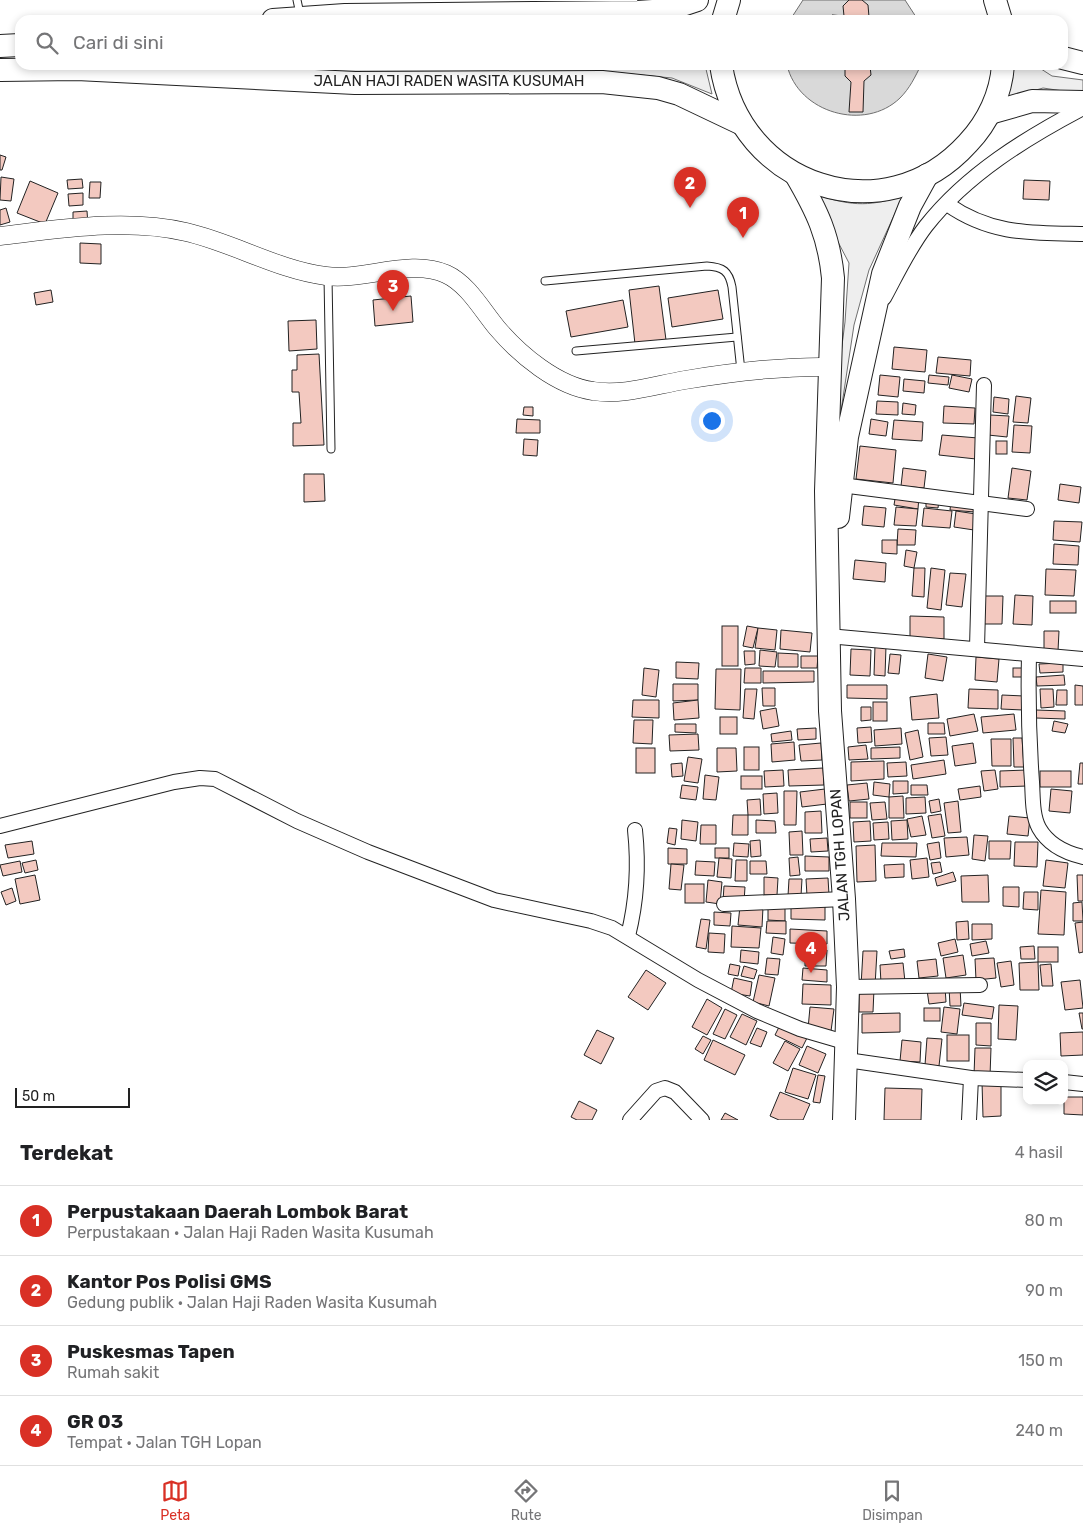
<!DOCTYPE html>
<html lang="id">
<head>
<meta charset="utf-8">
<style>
  body { margin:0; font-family:Rubik,sans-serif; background:#f6f6f6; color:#202124 }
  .controls { position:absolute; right:15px; bottom:15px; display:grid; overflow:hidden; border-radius:10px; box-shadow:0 2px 8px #0003 }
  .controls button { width:45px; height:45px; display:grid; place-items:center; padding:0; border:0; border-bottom:1px solid #e0e0e0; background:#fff; color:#202124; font:25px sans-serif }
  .scale { position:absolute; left:15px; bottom:12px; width:115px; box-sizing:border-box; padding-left:5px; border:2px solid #222; border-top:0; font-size:14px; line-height:18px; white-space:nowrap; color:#222; -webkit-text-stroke:4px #fff; paint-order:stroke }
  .you { position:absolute; left:711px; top:420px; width:18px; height:18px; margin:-12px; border:4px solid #fff; border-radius:50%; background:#1a73e8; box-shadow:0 0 0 8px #1a73e833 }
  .badge { display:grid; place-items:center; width:32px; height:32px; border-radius:50%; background:#d93025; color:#fff; font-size:16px; font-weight:700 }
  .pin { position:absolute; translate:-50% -41px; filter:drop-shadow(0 1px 2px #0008) }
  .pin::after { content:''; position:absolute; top:26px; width:18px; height:15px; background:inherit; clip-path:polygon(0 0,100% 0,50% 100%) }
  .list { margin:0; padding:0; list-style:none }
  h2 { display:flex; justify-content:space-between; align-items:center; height:65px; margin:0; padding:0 20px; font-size:21px }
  h2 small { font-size:16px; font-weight:400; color:#757577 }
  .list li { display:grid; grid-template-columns:32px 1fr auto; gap:15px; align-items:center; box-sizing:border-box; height:70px; padding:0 20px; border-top:1px solid #e0e0e0 }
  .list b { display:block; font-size:19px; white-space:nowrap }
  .list p { margin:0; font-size:16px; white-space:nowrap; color:#757577 }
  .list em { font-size:16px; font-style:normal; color:#757577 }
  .icon { flex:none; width:28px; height:28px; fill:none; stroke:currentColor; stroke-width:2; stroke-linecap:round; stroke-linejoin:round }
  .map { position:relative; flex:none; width:1083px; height:1120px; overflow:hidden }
  .search { position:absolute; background:#fff; box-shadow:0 2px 8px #0003; left:15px; right:15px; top:15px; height:55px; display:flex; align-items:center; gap:12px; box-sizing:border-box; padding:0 18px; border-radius:15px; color:#757577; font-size:19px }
  .sheet { height:345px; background:#fff }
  nav { display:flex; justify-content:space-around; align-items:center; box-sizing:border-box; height:70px; border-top:1px solid #e0e0e0; background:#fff; font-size:14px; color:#757577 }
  nav a { display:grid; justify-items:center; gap:2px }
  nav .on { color:#d93025 }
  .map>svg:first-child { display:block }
  .green { fill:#eee; stroke:#6f6f6f }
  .water { fill:#d9d9d9; stroke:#6f6f6f }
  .building { fill:#f3c9c0; stroke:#222 }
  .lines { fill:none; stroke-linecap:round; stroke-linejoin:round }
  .service-casing { stroke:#222; stroke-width:9 }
  .minor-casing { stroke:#222; stroke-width:16 }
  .tertiary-casing { stroke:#222; stroke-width:19 }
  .trunk-casing { stroke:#222; stroke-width:24 }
  .service { stroke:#fff; stroke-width:7 }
  .minor { stroke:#fff; stroke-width:14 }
  .tertiary { stroke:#fff; stroke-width:18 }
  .trunk { stroke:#fff; stroke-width:22 }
  .labels { text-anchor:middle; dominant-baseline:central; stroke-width:4; stroke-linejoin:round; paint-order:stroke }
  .street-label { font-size:15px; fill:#222; stroke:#fff }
</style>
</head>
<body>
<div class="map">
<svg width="1083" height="1120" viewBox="0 0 1083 1120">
  <rect width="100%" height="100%" fill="#fff"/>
  <g class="green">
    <path d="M199,65H311L319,75Z"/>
    <path d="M329,65H705L712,94L672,78L620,73H337Z"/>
    <path d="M1014,65H1035L1052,76L1083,80V94L1043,88L1005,99L1013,75Z"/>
    <path d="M813,194C850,205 865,208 903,196L869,270L854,325L839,424H832L845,322L849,263Z"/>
  </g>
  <g class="water">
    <path d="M803,0H905L918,20H790Z"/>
    <path d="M787,65H921C915,77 910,88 900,98C865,132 798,113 787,65Z"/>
  </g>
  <g class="building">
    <path d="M849,0H862L868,5L869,17H882V20H832V15L844,16L843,6Z"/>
    <path d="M832,65H882V67L870,66L871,75L864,81L863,112H849L851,82L845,76V68L832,67Z"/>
    <path d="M0,155L6,157L2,170H0Z"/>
    <path d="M1,177L14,179L11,201L0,200Z"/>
    <path d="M82,179L83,188L68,189L67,180Z"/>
    <path d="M1024,180L1050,181L1049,200L1023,199Z"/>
    <path d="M30,181L58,193L45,224L17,213Z"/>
    <path d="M90,182H101L100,198H89Z"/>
    <path d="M83,193V205L69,206L68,194Z"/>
    <path d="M6,208L10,222L0,225V210Z"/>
    <path d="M87,211L88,225L73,226V212Z"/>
    <path d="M80,243L101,244V264L80,263Z"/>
    <path d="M659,286L666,340L635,344L629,290Z"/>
    <path d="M51,290L53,302L36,305L34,293Z"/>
    <path d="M718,290L723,319L672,327L668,298Z"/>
    <path d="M411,296L413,322L375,326L373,300Z"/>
    <path d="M623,300L628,327L571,337L566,311Z"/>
    <path d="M316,320L317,349L289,351L288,321Z"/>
    <path d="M894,347L927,350L925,372L892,369Z"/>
    <path d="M319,354L324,445L293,446V423H301L299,392H292V370H297V355Z"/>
    <path d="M938,357L971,360L970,376L936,373Z"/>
    <path d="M880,375L900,377L898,397L878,395Z"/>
    <path d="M929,375L949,377L948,385L928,383Z"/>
    <path d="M952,375L972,379L969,392L949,388Z"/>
    <path d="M904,379L925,381L924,393L903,391Z"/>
    <path d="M1016,396L1031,398L1028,423L1013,422Z"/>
    <path d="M994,397L1009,399L1008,414L993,412Z"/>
    <path d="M877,401L898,402V415L876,414Z"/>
    <path d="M903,403L916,405L915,415L902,414Z"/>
    <path d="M944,406L975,408L974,424L943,423Z"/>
    <path d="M524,407H533V416L523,415Z"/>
    <path d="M990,415L1009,416L1007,437L988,435Z"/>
    <path d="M517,419L540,420V433H516Z"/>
    <path d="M871,419L888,422L886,436L869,434Z"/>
    <path d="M894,420L923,422L922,441L892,439Z"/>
    <path d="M1014,425L1032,426L1030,453L1012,452Z"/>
    <path d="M942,435L978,438L976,459L939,455Z"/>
    <path d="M524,439L538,440L537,456L523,455Z"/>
    <rect x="996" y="441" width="11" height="13"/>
    <path d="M860,446L896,450L893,483L856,479Z"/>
    <path d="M903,468L926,471L924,488L901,486Z"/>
    <path d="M1012,468L1031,471L1027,500L1008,498Z"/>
    <path d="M304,474H324L325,501L304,502Z"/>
    <path d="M1060,484L1081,487L1079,503L1058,500Z"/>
    <path d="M896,493L919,496L918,509L894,505Z"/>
    <path d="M926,499L939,500L938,508L926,507Z"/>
    <path d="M951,501L976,503L975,512L950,510Z"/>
    <path d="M864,506L886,508L884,527L862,525Z"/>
    <path d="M896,507L918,509L916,526L894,525Z"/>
    <path d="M924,508L952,511L950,528L922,526Z"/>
    <path d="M956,511L976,514L974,530L954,527Z"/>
    <path d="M1054,521L1082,522L1080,542L1053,540Z"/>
    <path d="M898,529L916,530L915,545H897Z"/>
    <path d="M882,540H897V554L882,553Z"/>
    <path d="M1054,544L1079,546L1078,565L1053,564Z"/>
    <path d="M906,550L917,552L914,568L904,566Z"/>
    <path d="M855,560L886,563L885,582L853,579Z"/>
    <path d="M914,568H925L924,597L912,596Z"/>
    <path d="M931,568L945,570L941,610L927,608Z"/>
    <path d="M1046,569L1076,570L1074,596L1045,595Z"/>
    <path d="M950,573L966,574L962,607L946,605Z"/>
    <path d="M1015,595L1033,596L1032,625L1013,624Z"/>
    <path d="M983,596H1003L1002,624H982Z"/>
    <rect x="1050" y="601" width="26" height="12"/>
    <path d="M910,616L944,617V639L910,638Z"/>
    <rect x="722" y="626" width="16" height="40"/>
    <path d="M747,626L758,628L753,648L743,646Z"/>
    <path d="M758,628L777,630L775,650L755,648Z"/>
    <path d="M781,630L812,633L810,652L780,649Z"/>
    <path d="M1044,631H1059L1058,651H1044Z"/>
    <path d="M875,646H886L885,676L874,675Z"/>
    <path d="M851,649L871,650L870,676L850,675Z"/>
    <path d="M760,650L777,652L775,667L759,666Z"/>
    <path d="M744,651H755V664L745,665Z"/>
    <path d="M778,653L798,654V667H778Z"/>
    <path d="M890,654L901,655L899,674L888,673Z"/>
    <path d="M928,654L947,657L943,681L925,678Z"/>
    <path d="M801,656H818L817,668H801Z"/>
    <path d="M976,657L999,659L997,682L975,680Z"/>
    <path d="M676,662L699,663L698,679L676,678Z"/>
    <path d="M1063,663V672L1040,673L1039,664Z"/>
    <path d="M644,668L659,670L656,697L642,695Z"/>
    <path d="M745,668H761V683H744Z"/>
    <rect x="1013" y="668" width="11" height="9"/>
    <path d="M716,669H741L740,710L715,709Z"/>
    <path d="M763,671H814V682L763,683Z"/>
    <path d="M1064,675L1065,685L1037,686L1036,677Z"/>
    <path d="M673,684H698V700L673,701Z"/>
    <path d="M847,685H887V699L847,698Z"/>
    <path d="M1075,685L1083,686V705H1075Z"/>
    <path d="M762,688H775V706H763Z"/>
    <path d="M745,689H757L754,719L743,718Z"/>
    <path d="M969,689L998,690V709L968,708Z"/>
    <path d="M1040,689H1053L1054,707L1041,708Z"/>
    <path d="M1057,690H1067V705H1056Z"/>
    <path d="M937,694L939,718L912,720L910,697Z"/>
    <path d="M1002,695L1024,696L1023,710L1001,709Z"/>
    <path d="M633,700H659V718L632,717Z"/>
    <path d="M698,700L699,718L674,720L673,703Z"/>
    <rect x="873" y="702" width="14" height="19"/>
    <path d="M861,707H871V720L861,721Z"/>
    <path d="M776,708L779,726L763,729L760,711Z"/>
    <path d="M1036,710L1065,711V719L1036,718Z"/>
    <path d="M974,714L978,731L950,736L947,719Z"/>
    <path d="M1014,714L1016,730L983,733L981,717Z"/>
    <rect x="720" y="717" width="17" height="17"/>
    <path d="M634,720H653L652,744L633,743Z"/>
    <path d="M1054,721L1068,724L1065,733L1052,731Z"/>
    <path d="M928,723H944L945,734H928Z"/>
    <path d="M675,724H696V733L675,732Z"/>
    <path d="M871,727L872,742L858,743L857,728Z"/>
    <path d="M816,728V739L798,740L797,729Z"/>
    <path d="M901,728L902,744L875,746L874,730Z"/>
    <path d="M918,730L923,757L910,760L905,733Z"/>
    <path d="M791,731L792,740L772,742L771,734Z"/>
    <path d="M698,734L699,750L670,751L669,735Z"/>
    <path d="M946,737L948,755L931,756L929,738Z"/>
    <path d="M1013,738H1022L1024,767H1014Z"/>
    <path d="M991,739H1011V766H992Z"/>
    <path d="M794,742L795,760L772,762L771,744Z"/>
    <path d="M821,743L822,760L801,761L799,745Z"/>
    <path d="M973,743L976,763L955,766L952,746Z"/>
    <path d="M866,745L868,759L849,760L848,747Z"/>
    <rect x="744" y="747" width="15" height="23"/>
    <path d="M900,747V758L871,759V748Z"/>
    <rect x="636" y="748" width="19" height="25"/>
    <path d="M717,748H736L737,771L717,772Z"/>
    <path d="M688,757L702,759L698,783L684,781Z"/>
    <path d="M944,760L946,774L913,779L911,765Z"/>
    <path d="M884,761V779L851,781V762Z"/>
    <path d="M906,762L907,776L888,777L887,763Z"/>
    <path d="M682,763L683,776L672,777L671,764Z"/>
    <path d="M1080,763H1083V784H1078Z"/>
    <path d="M823,768L824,785L789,786L788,770Z"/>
    <path d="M783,770L784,786L765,787L764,771Z"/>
    <path d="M995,770L998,789L984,791L981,771Z"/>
    <path d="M1027,770V786L1000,787V771Z"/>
    <rect x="1040" y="771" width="31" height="16"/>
    <path d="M705,775L719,777L716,800L703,799Z"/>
    <rect x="741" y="776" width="21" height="13"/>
    <path d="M893,781H908V793L893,794Z"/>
    <path d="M874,782L890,784L889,797L873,795Z"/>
    <path d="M867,783L869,799L849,801L847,785Z"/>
    <path d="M682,785L698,787L696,800L680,798Z"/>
    <path d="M911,785H927L928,795H911Z"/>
    <path d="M980,786L981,797L960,800L958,789Z"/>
    <path d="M825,789L827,804L802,807L800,792Z"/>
    <path d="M1051,789L1072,791L1070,813L1049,811Z"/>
    <path d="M784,791H797L796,825H784Z"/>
    <path d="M777,793L778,813L764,814L763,794Z"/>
    <path d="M903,796L904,818H889V797Z"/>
    <path d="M925,797L926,813L906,814V798Z"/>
    <path d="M760,799L761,815H748L747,800Z"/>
    <path d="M939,799L941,811L931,813L929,801Z"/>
    <path d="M958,801L961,832L948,833L944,803Z"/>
    <rect x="850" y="802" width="17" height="16"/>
    <path d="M885,802L887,819L872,820L870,803Z"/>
    <path d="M821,811L822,833H805V812Z"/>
    <path d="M941,814L945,836L932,838L928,816Z"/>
    <path d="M733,815H748V835H732Z"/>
    <path d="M922,816L926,835L911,837L907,819Z"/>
    <path d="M1009,816L1030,818L1028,836L1007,834Z"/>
    <path d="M682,820L698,822L696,841L681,839Z"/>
    <path d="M756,820L775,821L776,833H756Z"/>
    <path d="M907,820L908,839L892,840L891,821Z"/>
    <path d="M870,821L871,841L854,842L853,822Z"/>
    <path d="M888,822L889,839L874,840L873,823Z"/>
    <path d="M701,825H716V844H700Z"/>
    <path d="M669,828L677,829L675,845L667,843Z"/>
    <path d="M802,831L803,855H790L789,832Z"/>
    <path d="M974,835L988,836L985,861L972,859Z"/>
    <path d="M967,837L969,855L946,857L944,838Z"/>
    <path d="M827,838L828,851L811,852L810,839Z"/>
    <path d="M760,840L761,856L751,857L750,841Z"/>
    <path d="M32,841L34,854L8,858L5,845Z"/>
    <path d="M989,841H1011L1010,859H989Z"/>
    <path d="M939,842L941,858L930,860L927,844Z"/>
    <path d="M1015,842H1038L1037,867L1014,866Z"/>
    <path d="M734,843L749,844L748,857L733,856Z"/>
    <path d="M882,843H917L916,857L881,856Z"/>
    <path d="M875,845L876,881L857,882L856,846Z"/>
    <path d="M668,848L687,849V864H668Z"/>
    <rect x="715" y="848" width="14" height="10"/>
    <path d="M805,856L829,857V871H805Z"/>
    <path d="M798,857L800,875L790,876L789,858Z"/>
    <path d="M719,858L732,859L731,878L717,877Z"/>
    <path d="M927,858L929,877L912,879L910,860Z"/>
    <path d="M36,860L38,870L25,873L22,863Z"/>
    <path d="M736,860H747V881H735Z"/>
    <path d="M1046,860L1068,863L1065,888L1043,886Z"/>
    <path d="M20,861L22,872L3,876L0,865Z"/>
    <path d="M696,861L715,862L714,876L695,875Z"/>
    <path d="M750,861H766L767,874H750Z"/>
    <path d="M940,862L942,872L933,874L931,863Z"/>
    <path d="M671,864L684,865L681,890L669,889Z"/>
    <path d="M904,864V877L885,878L884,865Z"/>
    <path d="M953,872L956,881L937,886L935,878Z"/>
    <path d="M35,875L40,900L20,904L15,879Z"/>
    <path d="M988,875L989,902H962L961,876Z"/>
    <path d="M1077,875H1083V901H1078Z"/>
    <path d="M764,877L778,878L777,895H764Z"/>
    <path d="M828,878L829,895L807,896L806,879Z"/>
    <path d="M789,879H802L801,896H788Z"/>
    <path d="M708,880L722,882L720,904L706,902Z"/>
    <rect x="685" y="884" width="19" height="19"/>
    <path d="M724,886L745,887L744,902L723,901Z"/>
    <path d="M1003,887H1019V907L1003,906Z"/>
    <path d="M12,888L16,901L6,905L1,892Z"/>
    <path d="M1041,890L1066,892L1064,935L1038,934Z"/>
    <path d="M1024,892H1038V910L1023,909Z"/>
    <path d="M791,902H825V920L791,919Z"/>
    <path d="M1082,902L1083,921H1073V903Z"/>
    <path d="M768,903H785V921L768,920Z"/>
    <path d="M740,906L763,907L762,927L738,925Z"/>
    <path d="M714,912L731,913L730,926L714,925Z"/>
    <path d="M701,919L710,920L706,949L696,947Z"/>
    <path d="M767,921H786V934L766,933Z"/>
    <path d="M968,921L969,939L957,940L956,922Z"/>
    <path d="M1083,922V952L1079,953L1075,923Z"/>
    <path d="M972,924H992V939L972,940Z"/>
    <path d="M732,926L761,928L759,948L731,947Z"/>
    <path d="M790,929L827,931V944L790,943Z"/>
    <path d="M709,933L725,934L724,953L708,952Z"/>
    <path d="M773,937L785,939L783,955L771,953Z"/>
    <path d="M955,939L958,952L941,956L938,943Z"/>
    <path d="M986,941L989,953L972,956L970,944Z"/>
    <path d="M1034,946L1035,959H1021L1020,947Z"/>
    <rect x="1038" y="947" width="20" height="15"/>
    <path d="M805,949L827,950L826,966H805Z"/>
    <path d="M904,949L905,957L891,959L889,951Z"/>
    <path d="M741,950L759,952L758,964L740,962Z"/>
    <path d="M863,951H877L875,986H861Z"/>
    <path d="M963,955L966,975L946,978L943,958Z"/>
    <path d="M767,958L780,959L778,975L765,974Z"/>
    <path d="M994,958L996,978L976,980L975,959Z"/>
    <path d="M936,959L938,976L919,978L917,961Z"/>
    <path d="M1011,961L1014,985L1001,987L997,963Z"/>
    <path d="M1038,962L1039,990H1020L1019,963Z"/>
    <path d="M903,963L905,982L881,983L880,965Z"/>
    <path d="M730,964L740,966L738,976L728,974Z"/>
    <path d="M1051,964L1053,986H1042L1040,965Z"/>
    <path d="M744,966L757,970L754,979L741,976Z"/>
    <path d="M803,968L827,970V982L802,980Z"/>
    <path d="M646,970L666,983L648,1010L628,997Z"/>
    <path d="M759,975L775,978L769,1006L753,1002Z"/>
    <path d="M734,978L752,982L750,996L731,993Z"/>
    <path d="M1080,980L1083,1008L1065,1010L1061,982Z"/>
    <path d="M803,984L831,985V1005L802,1004Z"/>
    <path d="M945,987L946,1002L929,1004L927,990Z"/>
    <path d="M949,987H960L961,1006H950Z"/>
    <path d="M859,989H874L873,1012H859Z"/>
    <path d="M707,999L722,1008L707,1035L692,1027Z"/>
    <path d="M964,1003L994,1007L992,1019L962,1015Z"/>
    <path d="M999,1005L1018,1006L1016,1040L998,1039Z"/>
    <path d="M810,1007L834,1009L831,1031L808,1029Z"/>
    <path d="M944,1007L960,1009L957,1034L941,1032Z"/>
    <rect x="924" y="1008" width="16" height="13"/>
    <path d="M725,1009L737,1015L725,1039L713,1034Z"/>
    <path d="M900,1013V1032L862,1033V1014Z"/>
    <path d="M1079,1013H1083V1029H1082Z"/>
    <path d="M742,1014L757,1021L746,1045L730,1037Z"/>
    <path d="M976,1023H991V1046L976,1045Z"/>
    <path d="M780,1025L807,1038L802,1048L775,1035Z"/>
    <path d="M757,1028L767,1032L761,1047L750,1043Z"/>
    <path d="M597,1030L614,1038L601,1064L584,1055Z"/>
    <path d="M1083,1032V1055L1061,1056L1060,1033Z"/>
    <rect x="947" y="1035" width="22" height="26"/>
    <path d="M703,1036L711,1040L703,1054L695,1049Z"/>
    <path d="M927,1038L942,1039L939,1066L925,1065Z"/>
    <path d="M713,1040L745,1055L735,1075L704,1060Z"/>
    <path d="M902,1040L921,1042L920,1062L900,1061Z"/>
    <path d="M785,1041L800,1049L788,1071L773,1063Z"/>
    <path d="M807,1046L826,1054L818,1073L799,1065Z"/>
    <path d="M975,1048H991L990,1076L974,1075Z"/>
    <path d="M793,1068L816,1075L808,1099L785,1092Z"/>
    <path d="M818,1075L825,1076L820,1103L813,1102Z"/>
    <path d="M982,1082H1001V1116L983,1117Z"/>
    <path d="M885,1088L922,1089L921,1120H884Z"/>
    <path d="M780,1092L810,1104L803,1120H779L770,1116Z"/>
    <path d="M1064,1097H1083V1115L1064,1114Z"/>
    <path d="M579,1101L597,1110L592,1120H577L571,1117Z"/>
    <path d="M725,1113L738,1120H721Z"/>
  </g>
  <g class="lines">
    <defs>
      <g id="service">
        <path d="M297,0L300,14"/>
        <path d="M328,277L331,449"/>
        <path d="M545,281L707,266C723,267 729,271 732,287L741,371"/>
        <path d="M576,351L737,337"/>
      </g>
      <g id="minor">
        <path d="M947,204C991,235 1031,233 1083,234"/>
        <path d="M884,298C897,274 909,248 926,226C967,174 1026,138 1083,108"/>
        <path d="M841,485L1027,509"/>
        <path d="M828,636L1083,659"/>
        <path d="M977,648L984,385"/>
        <path d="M1029,655C1028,697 1029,740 1032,782C1033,797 1032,815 1039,828C1048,844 1066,853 1083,857"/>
        <path d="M0,826L174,782L200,778L215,779L297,821L368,852L494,900L591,921L612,928L698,980L757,1011L800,1029L848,1043"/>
        <path d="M724,904L844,899"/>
        <path d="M628,936C637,900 639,867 635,830"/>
        <path d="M848,987L980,985"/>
        <path d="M847,1060L971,1078L1027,1080"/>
        <path d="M1064,1082L1083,1084"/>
        <path d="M630,1120L656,1091L665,1088L675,1092L702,1120"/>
        <path d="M969,1120L971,1078"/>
      </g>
      <path id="tertiary" d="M0,236C60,229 127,218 186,232C234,243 278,270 326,276C363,281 411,258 446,274C468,284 482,310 497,328C520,355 557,386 593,391C623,396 655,385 685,380C733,372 782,366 831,367"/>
      <g id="trunk">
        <path d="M995,0L1001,20"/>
        <path d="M273,20L345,15L638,12L667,10L697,0"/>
        <path d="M723,20L729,0"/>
        <path d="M0,46L20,45"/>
        <path d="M1063,58L1083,63"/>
        <path d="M721,65C739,186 884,236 968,143C988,122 1001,94 1003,65"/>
        <path d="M0,70L77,69L355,83L602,82L658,88L679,94L740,123"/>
        <path d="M990,113L1032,101L1083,102"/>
        <path d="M796,175C817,211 829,236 833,278L826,491L830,711L844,899L848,987L844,1120"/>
        <path d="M838,517L847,437L883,274L910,206L927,175"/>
      </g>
    </defs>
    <use href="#service" class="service-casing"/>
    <use href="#minor" class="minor-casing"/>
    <use href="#tertiary" class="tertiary-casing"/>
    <use href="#trunk" class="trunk-casing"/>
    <use href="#service" class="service"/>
    <use href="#minor" class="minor"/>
    <use href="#tertiary" class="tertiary"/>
    <use href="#trunk" class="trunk"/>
  </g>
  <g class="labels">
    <g class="street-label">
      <text x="449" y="81">JALAN HAJI RADEN WASITA KUSUMAH</text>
      <text transform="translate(840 855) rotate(-94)">JALAN TGH LOPAN</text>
    </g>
  </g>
</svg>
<div class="controls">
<button><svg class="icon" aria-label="layers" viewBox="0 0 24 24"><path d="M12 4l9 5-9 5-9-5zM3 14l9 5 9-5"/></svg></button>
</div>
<div class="scale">50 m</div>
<div class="you"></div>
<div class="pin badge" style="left:743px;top:238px">1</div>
<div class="pin badge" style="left:690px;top:208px">2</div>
<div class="pin badge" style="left:393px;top:311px">3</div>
<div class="pin badge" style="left:811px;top:973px">4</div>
<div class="search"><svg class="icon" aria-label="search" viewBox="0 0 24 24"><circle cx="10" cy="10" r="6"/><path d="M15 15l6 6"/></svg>Cari di sini</div>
</div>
<section class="sheet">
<h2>Terdekat<small>4 hasil</small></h2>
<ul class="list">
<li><span class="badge">1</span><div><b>Perpustakaan Daerah Lombok Barat</b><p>Perpustakaan · Jalan Haji Raden Wasita Kusumah</p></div><em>80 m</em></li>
<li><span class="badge">2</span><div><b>Kantor Pos Polisi GMS</b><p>Gedung publik · Jalan Haji Raden Wasita Kusumah</p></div><em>90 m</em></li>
<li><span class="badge">3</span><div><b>Puskesmas Tapen</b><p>Rumah sakit</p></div><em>150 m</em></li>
<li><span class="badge">4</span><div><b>GR 03</b><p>Tempat · Jalan TGH Lopan</p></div><em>240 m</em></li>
</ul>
</section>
<nav>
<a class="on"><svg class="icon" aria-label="map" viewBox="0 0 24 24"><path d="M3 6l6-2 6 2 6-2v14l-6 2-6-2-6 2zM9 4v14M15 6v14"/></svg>Peta</a>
<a><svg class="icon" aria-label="directions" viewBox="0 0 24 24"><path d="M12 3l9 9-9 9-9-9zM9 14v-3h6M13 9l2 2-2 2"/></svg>Rute</a>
<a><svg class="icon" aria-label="saved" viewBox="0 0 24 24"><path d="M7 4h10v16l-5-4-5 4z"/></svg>Disimpan</a>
</nav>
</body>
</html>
